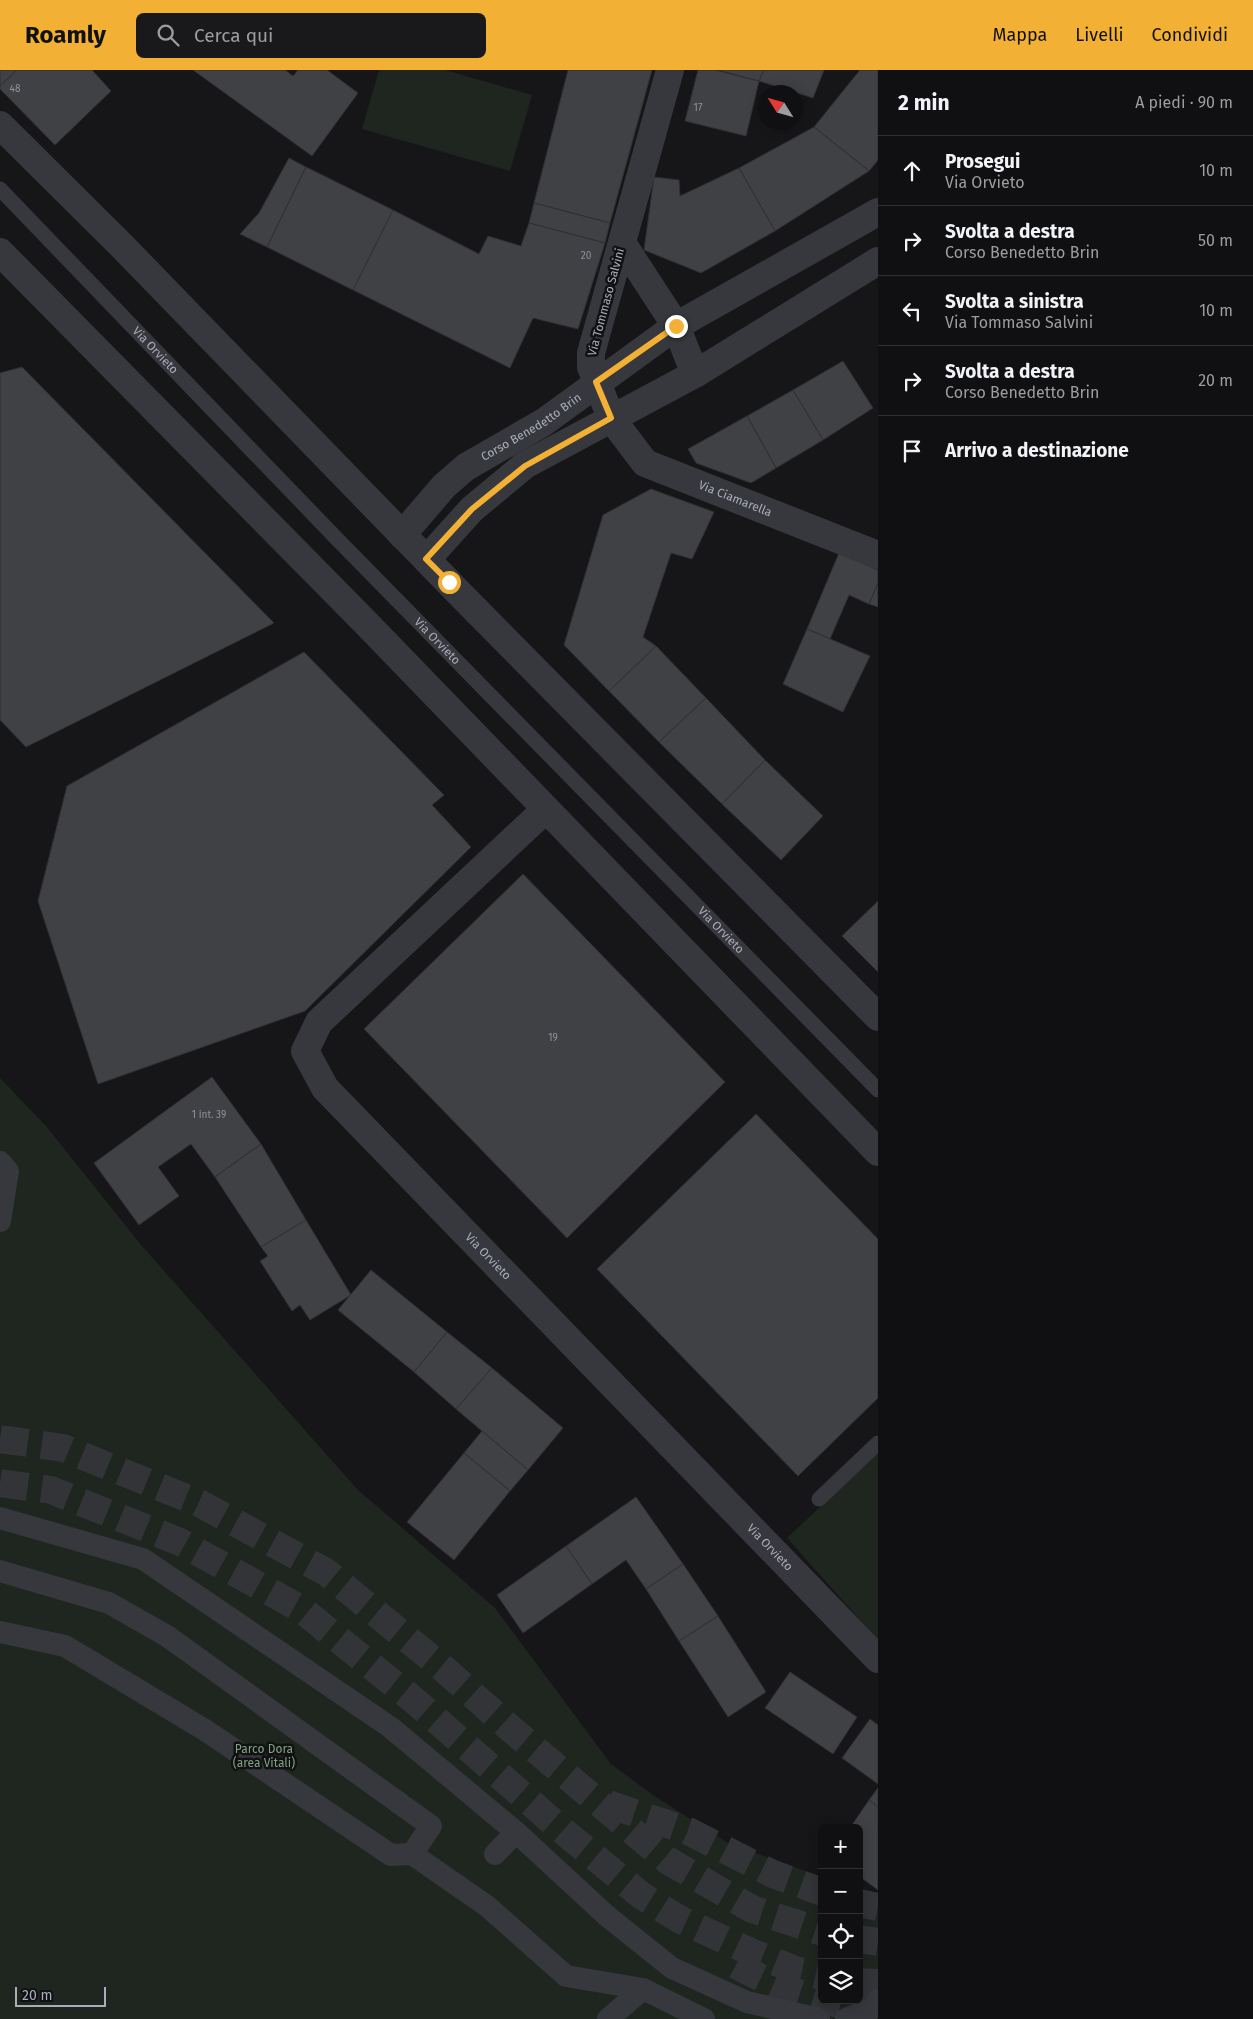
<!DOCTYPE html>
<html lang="it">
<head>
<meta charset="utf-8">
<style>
  body { margin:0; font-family:"Fira Sans",sans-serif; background:#19191b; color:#f1f3f6 }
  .controls { position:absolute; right:15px; bottom:15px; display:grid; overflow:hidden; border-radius:8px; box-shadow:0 2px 12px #0003 }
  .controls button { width:45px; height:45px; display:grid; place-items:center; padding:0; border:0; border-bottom:1px solid #303032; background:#101012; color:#f1f3f6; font:25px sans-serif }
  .compass { position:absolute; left:758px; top:15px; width:45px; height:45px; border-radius:50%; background:#101012; box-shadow:0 2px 12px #0003; rotate:307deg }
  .scale { position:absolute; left:15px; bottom:12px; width:91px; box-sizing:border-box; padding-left:5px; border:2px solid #a8adb8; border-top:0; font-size:14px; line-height:18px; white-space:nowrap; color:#a8adb8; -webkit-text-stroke:4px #111113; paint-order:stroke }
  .stop { position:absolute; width:15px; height:15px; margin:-11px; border:4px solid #f2b134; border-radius:50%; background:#fff }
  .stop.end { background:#f2b134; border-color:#fff; box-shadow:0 1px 5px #0008 }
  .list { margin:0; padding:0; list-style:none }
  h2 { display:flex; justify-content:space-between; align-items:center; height:65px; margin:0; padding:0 20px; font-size:21px }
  h2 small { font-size:16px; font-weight:400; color:#9c9d9f }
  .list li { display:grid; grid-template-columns:32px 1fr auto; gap:15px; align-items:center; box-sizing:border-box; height:70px; padding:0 20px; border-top:1px solid #303032 }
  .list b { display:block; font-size:19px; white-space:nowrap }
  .list p { margin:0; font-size:16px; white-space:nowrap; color:#9c9d9f }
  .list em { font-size:16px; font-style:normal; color:#9c9d9f }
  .icon { flex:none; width:28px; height:28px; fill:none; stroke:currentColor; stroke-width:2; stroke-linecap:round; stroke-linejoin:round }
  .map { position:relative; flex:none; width:878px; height:1949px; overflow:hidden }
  header { display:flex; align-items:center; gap:30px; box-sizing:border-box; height:70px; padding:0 25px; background:#f2b134; color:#111 }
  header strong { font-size:24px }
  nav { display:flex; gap:28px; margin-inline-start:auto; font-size:18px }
  .search { width:350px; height:45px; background:#19191b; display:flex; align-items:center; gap:12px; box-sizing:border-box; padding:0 18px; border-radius:8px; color:#9c9d9f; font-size:19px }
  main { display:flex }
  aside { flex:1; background:#101012 }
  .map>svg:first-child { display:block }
  .green { fill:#1e261f }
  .building { fill:#404145; stroke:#303034 }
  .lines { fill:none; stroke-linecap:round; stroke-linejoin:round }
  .secondary-tunnel { stroke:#333438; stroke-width:28; stroke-dasharray:28 14; stroke-linecap:butt }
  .service { stroke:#37383d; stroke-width:15 }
  .pedestrian { stroke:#37383d; stroke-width:22 }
  .minor { stroke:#37383d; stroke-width:28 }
  .tertiary { stroke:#37383d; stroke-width:28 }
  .route { stroke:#f2b134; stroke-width:6 }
  .labels { text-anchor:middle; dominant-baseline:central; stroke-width:5; stroke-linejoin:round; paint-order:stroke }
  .number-label { font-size:10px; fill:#8e929b }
  .street-label { font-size:12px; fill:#a8adb8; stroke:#111113 }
  .park-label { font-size:12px; fill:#7fa381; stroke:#111113 }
</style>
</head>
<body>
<header>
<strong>Roamly</strong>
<div class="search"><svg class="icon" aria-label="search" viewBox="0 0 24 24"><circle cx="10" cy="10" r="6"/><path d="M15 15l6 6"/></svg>Cerca qui</div>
<nav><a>Mappa</a><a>Livelli</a><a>Condividi</a></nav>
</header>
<main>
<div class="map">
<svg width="878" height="1949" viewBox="0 0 878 1949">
  <rect width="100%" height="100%" fill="#161618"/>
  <g class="green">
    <path d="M379,0H445L532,25L510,101L362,59Z"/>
    <path d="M0,1008L46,1056L142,1176L357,1419L495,1538L611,1694L653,1725L728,1773L822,1807V1930H859V1821L878,1828V1949H0Z"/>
    <path d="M878,1383V1570L787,1468Z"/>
  </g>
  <g class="building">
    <path d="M0,0H17L0,16Z"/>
    <path d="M17,0H92L111,21L55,75L0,19V16Z"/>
    <path d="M193,0H285L293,6L298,0H327L358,23L312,86Z"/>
    <path d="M568,0H652L610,153L534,133Z"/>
    <path d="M698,0H715L759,11L746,66L685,51Z"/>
    <path d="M718,0H764L759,11Z"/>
    <path d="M764,0H824L813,28L759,11Z"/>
    <path d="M860,0H878V90L869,101L814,57Z"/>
    <path d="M814,57L869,101L775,161L739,98Z"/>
    <path d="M289,88L306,97L267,177L240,164L259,143Z"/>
    <path d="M306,97L393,140L353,220L267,177Z"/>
    <path d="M739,98L775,161L701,203L644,180L654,107L679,110L680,126Z"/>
    <path d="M534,133L610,153L605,173L529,153Z"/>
    <path d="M393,140L479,184L488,166L521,176L529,153L605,173L578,259L533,248L510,298L353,220Z"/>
    <path d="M843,291L873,338L823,370L793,320Z"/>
    <path d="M22,297L274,553L26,677L0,650V303Z"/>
    <path d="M793,320L823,370L776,398L747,346Z"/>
    <path d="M747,346L776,398L751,413L696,393L688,379Z"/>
    <path d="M651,419L714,442L692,489L671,483L643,567L656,576L609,621L564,575L603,445Z"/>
    <path d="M839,483L878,500V513L869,534L849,525L830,569L807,559Z"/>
    <path d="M878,513V537L869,534Z"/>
    <path d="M807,559L870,586L843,642L783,614Z"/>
    <path d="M656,576L706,628L659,672L609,621Z"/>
    <path d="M304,582L444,725L432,735L471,777L305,941L98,1014L38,831L67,716Z"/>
    <path d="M706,628L765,690L722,734L659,672Z"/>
    <path d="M765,690L823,746L781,790L722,734Z"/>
    <path d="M523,804L725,1012L567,1168L364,959Z"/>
    <path d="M878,831V902L842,866Z"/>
    <path d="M212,1007L261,1074L215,1107L191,1074L158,1097L179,1126L139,1155L94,1093Z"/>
    <path d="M756,1044L878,1169V1328L798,1406L597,1199Z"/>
    <path d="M261,1074L306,1150L261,1177L215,1107Z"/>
    <path d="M306,1150L351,1225L310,1250L300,1235L292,1241L260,1191L268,1186L261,1177Z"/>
    <path d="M371,1200L447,1262L414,1302L338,1240Z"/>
    <path d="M447,1262L492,1298L456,1339L414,1302Z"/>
    <path d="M492,1298L563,1358L528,1400L456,1339Z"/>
    <path d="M482,1361L528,1400L510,1421L464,1383Z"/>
    <path d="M464,1383L510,1421L454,1490L407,1452Z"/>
    <path d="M636,1427L683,1494L646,1519L626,1490L592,1514L566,1476Z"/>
    <path d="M566,1476L592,1514L523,1563L497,1525Z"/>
    <path d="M683,1494L718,1546L679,1571L646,1519Z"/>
    <path d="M718,1546L766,1622L728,1647L679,1571Z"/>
    <path d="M790,1602L857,1647L833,1684L765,1638Z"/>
    <path d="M870,1649L878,1655V1714L842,1688Z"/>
    <path d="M878,1718V1737L869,1730Z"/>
    <path d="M869,1730L878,1737V1820L859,1806V1758H850Z"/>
  </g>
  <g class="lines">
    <g class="secondary-tunnel">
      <path d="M0,1369L63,1378L199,1433L326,1502L444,1599L511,1659L667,1790L752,1839L822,1862"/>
      <path d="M0,1413L51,1420L180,1472L301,1539L416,1632L563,1761L642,1826L679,1849L753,1883L798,1901L822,1906"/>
      <path d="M608,1734L688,1761L773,1804L822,1822"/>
      <path d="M859,1833L878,1837"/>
      <path d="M859,1869L878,1872"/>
      <path d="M736,1895C782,1920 826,1935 878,1940"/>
      <path d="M859,1912L878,1913"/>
    </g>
    <g class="service">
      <path id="s1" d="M0,119L338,470L878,1020"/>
      <path d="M819,1429L878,1373"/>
    </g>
    <g class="pedestrian">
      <path d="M0,1092L8,1101L0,1151"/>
      <path d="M0,1448L143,1489L390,1657L516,1762"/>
      <path d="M0,1501L109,1533L167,1566L431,1756L412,1784L487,1836L566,1906L643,1919L704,1949"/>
      <path d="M0,1562L65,1576L205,1660L391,1785L412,1784"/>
      <path d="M495,1784L516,1762L607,1846L672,1898L747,1932L819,1949"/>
      <path d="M608,1949L643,1919"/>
      <path d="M846,1949L875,1937L878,1929"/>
    </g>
    <g class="minor">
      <path id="s2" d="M670,0L591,283V297L611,348L645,393L878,485"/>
      <path d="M622,173L676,256L695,304"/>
      <path id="s3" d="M402,465L444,416L466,397L544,352L676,256L878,142"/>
      <path d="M427,489L472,439L525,395L695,304L878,191"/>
      <path id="s4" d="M546,739L319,952L305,981L325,1018L878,1589"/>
    </g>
    <g class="tertiary">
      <path d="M0,55L123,177L457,521L878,947"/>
      <path d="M0,182L366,553L878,1082"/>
    </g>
  </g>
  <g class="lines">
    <path class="route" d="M449,512L426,489L472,439L525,396L611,348L596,312L676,256"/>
  </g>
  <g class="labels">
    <g class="number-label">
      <text x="15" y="19">48</text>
      <text x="698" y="38">17</text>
      <text x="586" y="186">20</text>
      <text x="553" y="968">19</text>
      <text x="209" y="1045">1 int. 39</text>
    </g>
    <g class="street-label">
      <text transform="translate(606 232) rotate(-75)">Via Tommaso Salvini</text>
      <text stroke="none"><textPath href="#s1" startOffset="224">Via Orvieto</textPath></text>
      <text stroke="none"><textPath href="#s3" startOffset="170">Corso Benedetto Brin</textPath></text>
      <text stroke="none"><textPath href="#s2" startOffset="516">Via Ciamarella</textPath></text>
      <text stroke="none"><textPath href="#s1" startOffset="629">Via Orvieto</textPath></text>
      <text stroke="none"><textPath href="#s1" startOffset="1034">Via Orvieto</textPath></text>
      <text stroke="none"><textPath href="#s4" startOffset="620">Via Orvieto</textPath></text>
      <text stroke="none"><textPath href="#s4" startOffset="1025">Via Orvieto</textPath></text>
    </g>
    <g class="park-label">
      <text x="264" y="1679">Parco Dora<tspan x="264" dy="14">(area Vitali)</tspan></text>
    </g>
  </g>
</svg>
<div class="controls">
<button>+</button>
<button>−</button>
<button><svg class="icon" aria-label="locate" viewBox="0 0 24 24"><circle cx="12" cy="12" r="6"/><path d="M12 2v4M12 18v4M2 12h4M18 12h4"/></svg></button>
<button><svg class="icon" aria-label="layers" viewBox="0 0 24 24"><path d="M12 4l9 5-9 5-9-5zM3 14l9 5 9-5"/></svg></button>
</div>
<svg class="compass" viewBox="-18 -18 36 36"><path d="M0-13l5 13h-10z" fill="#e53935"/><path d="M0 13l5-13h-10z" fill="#9c9d9f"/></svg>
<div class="scale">20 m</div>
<div class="stop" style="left:449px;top:512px"></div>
<div class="stop end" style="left:676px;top:256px"></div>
</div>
<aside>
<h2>2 min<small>A piedi · 90 m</small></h2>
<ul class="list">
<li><svg class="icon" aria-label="ahead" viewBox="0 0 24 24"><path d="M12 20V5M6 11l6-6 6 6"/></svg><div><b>Prosegui</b><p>Via Orvieto</p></div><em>10 m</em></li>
<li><svg class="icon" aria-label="right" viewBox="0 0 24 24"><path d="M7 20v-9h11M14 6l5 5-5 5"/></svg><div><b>Svolta a destra</b><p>Corso Benedetto Brin</p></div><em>50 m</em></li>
<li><svg class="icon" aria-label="left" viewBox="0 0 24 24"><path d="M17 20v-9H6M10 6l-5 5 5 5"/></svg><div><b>Svolta a sinistra</b><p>Via Tommaso Salvini</p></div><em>10 m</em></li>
<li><svg class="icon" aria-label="right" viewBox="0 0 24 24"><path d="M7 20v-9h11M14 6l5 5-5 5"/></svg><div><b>Svolta a destra</b><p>Corso Benedetto Brin</p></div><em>20 m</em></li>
<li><svg class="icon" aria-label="arrive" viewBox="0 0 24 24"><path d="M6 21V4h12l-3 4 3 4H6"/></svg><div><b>Arrivo a destinazione</b></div></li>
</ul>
</aside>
</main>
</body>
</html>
